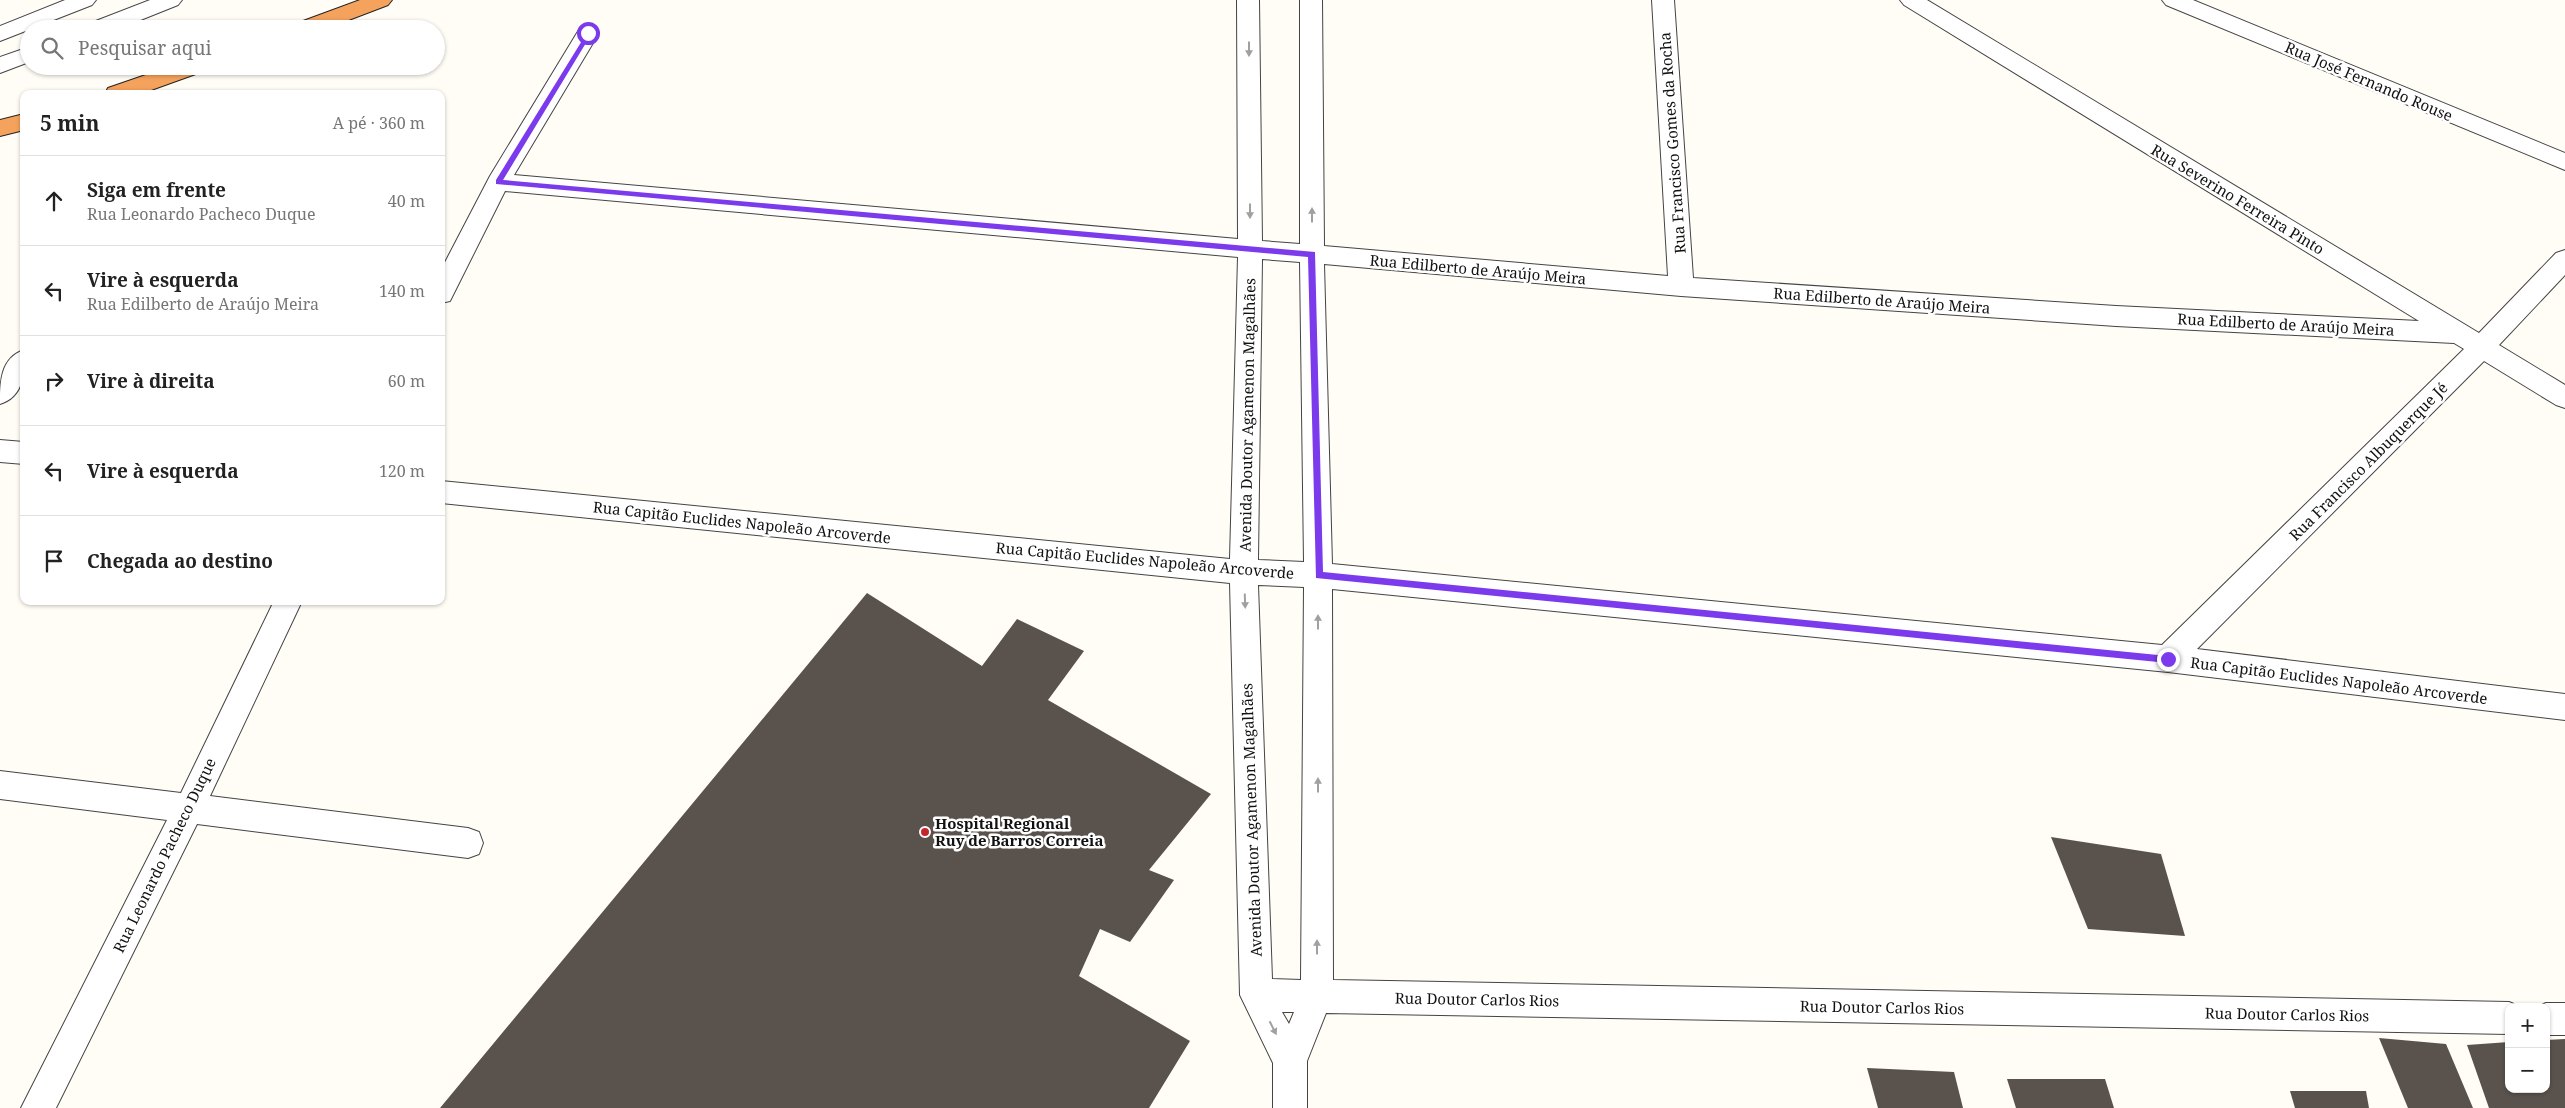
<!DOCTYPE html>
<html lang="pt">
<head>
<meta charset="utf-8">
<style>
  body { margin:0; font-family:"Noto Serif",serif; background:#f2f2f2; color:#222 }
  .controls { position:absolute; right:15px; bottom:15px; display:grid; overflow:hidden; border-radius:10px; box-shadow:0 1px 4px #0004 }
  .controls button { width:45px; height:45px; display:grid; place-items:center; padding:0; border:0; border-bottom:1px solid #e0e0e0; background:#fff; color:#222; font:25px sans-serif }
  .stop { position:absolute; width:15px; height:15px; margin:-11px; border:4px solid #7c3aed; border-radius:50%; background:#fff }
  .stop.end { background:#7c3aed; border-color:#fff; box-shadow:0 1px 5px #0008 }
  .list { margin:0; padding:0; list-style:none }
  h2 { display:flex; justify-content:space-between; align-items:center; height:65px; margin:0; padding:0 20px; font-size:21px }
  h2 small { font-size:16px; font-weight:400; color:#767676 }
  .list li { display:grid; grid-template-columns:32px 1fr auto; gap:15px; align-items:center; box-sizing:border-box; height:90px; padding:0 20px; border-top:1px solid #e0e0e0 }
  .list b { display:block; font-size:19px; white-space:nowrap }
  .list p { margin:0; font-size:16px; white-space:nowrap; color:#767676 }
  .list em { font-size:16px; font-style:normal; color:#767676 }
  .icon { flex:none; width:28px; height:28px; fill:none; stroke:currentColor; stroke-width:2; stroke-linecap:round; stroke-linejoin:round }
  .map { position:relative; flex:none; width:2565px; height:1108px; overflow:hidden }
  .search { position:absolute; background:#fff; box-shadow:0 1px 4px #0004; left:20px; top:20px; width:425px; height:55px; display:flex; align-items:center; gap:12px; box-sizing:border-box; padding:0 18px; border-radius:28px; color:#767676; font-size:19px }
  .panel { position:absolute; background:#fff; box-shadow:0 1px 4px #0004; left:20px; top:90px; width:425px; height:515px; border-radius:10px }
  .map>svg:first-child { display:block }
  .building { fill:#5a524d }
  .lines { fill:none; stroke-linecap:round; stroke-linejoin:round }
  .street-casing { stroke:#444; stroke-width:2 }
  .highway-casing { stroke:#222; stroke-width:2 }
  .street { fill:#fff; fill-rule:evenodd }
  .highway { fill:#f5a25d; fill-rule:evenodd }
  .oneway { fill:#a0a0a0 }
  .route { fill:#7c3aed }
  .poi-dot { fill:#c4262e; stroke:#fff; stroke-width:2 }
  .labels { text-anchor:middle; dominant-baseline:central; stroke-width:5; stroke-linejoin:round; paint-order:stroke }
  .street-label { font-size:15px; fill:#111; stroke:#fff }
  .poi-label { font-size:15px; font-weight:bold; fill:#111; stroke:#fff; text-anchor:start }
</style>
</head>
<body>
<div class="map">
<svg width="2565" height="1108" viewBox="0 0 2565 1108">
  <rect width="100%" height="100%" fill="#fffdf5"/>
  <g class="building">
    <path d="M867,593L982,666L1017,619L1084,651L1048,700L1211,794L1149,870L1174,880L1130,942L1100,929L1079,976L1190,1041L1149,1108H440Z"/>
    <path d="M2051,837L2161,854L2185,936L2088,929Z"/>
    <path d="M2379,1038L2446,1044L2473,1108H2408Z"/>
    <path d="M2565,1039V1108H2489L2467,1045L2509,1042V1089H2546V1040Z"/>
    <path d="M1867,1068L1954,1072L1963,1108H1878Z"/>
    <path d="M2007,1079H2105L2114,1108H2016Z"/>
    <path d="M2290,1091H2366L2369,1108H2295Z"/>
  </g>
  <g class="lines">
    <defs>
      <g id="street">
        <path d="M65,0H96L92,5L0,41V26Z"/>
        <path d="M150,0H182L178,5L118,29H85L88,24Z"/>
        <path d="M1237,0H1259L1262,241L1300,244V0H1322L1324,246L1668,276L1652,0H1674L1693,278L2116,306L2419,321L1904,5L1900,0H1927L2479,333L2556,253L2565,250V275L2499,345L2565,385V408L2556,405L2484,361L2197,649L2565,694V720L2168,672L1332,589L1333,980L2509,1002L2521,1007H2509V1034L1326,1013L1307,1061V1108H1273V1063L1240,995L1230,583L441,503V481L1230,559L1238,257L505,191L450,301L441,303V270L490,176L580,28L588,26L596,28L599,33L514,175L1238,239ZM1262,259L1300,262L1304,562L1258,560ZM1324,264L1681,296L2116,326L2454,343L2464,349L2162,645L1332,564ZM1258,585L1304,587L1301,980L1272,979ZM1282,1012H1294L1289,1024Z"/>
        <path d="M2162,0H2193L2565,153V170L2166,5Z"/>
        <path d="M29,47V62L0,73V57Z"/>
        <path d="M24,350C24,372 25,396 0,404C0,383 0,358 24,350Z"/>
        <path d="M0,440L24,442V464L0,462Z"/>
        <path d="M274,601H302L210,796L468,828L479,832L483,843L479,854L468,858L197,824L56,1108H21L167,820L0,799V771L181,793Z"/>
        <path d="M2546,1003H2565V1035H2546V1007H2536Z"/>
      </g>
      <g id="highway">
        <path d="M360,0H392L388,5L325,29H292L295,24Z"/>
        <path d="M172,66H207L204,71L140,94H105L108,88Z"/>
        <path d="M24,114V130L0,136V120Z"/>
      </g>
    </defs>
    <use href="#street" class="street-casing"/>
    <use href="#highway" class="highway-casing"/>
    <use href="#street" class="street"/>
    <use href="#highway" class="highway"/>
  </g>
  <defs><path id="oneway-solid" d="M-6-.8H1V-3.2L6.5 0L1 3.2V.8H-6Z" transform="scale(1.25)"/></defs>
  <g class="oneway">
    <use href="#oneway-solid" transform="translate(1249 49) rotate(90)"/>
    <use href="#oneway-solid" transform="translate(1250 211) rotate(90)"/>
    <use href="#oneway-solid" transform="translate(1312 215) rotate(-90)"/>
    <use href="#oneway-solid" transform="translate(1245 601) rotate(88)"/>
    <use href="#oneway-solid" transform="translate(1318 622) rotate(-90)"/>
    <use href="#oneway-solid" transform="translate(1318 785) rotate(-90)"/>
    <use href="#oneway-solid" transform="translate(1317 947) rotate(-90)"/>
    <use href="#oneway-solid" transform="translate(1273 1028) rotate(63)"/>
  </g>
  <path class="route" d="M588,31L592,33L503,180L1315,252L1323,572L2168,656L2172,659L2168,663L1316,578L1308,257L496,184V180Z"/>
  <circle class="poi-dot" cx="925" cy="832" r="5"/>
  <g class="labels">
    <g class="street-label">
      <text transform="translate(2369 81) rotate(23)">Rua José Fernando Rouse</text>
      <text transform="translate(1672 143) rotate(-94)">Rua Francisco Gomes da Rocha</text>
      <text transform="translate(2238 199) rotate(31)">Rua Severino Ferreira Pinto</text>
      <text transform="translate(1478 269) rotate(5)">Rua Edilberto de Araújo Meira</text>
      <text transform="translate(1882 300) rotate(4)">Rua Edilberto de Araújo Meira</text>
      <text transform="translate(2286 324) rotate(3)">Rua Edilberto de Araújo Meira</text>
      <text transform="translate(1247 415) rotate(-89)">Avenida Doutor Agamenon Magalhães</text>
      <text transform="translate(2368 461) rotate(-45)">Rua Francisco Albuquerque Jé</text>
      <text transform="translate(742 522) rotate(6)">Rua Capitão Euclides Napoleão Arcoverde</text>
      <text transform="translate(1145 560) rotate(5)">Rua Capitão Euclides Napoleão Arcoverde</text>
      <text transform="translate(2339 680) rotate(7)">Rua Capitão Euclides Napoleão Arcoverde</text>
      <text transform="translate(1251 820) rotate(-92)">Avenida Doutor Agamenon Magalhães</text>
      <text transform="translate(164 855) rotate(-64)">Rua Leonardo Pacheco Duque</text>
      <text transform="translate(1477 999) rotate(1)">Rua Doutor Carlos Rios</text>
      <text transform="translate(1882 1007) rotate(1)">Rua Doutor Carlos Rios</text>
      <text transform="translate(2287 1014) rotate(1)">Rua Doutor Carlos Rios</text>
    </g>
    <g class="poi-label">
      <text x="935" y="823">Hospital Regional<tspan x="935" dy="17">Ruy de Barros Correia</tspan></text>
    </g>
  </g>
</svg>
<div class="controls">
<button>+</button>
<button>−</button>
</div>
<div class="stop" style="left:588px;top:33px"></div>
<div class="stop end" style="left:2168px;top:659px"></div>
<div class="search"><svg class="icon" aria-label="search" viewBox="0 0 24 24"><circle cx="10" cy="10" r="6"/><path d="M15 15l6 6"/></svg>Pesquisar aqui</div>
<section class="panel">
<h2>5 min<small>A pé · 360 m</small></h2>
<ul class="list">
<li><svg class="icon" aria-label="ahead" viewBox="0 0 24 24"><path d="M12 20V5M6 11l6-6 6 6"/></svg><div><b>Siga em frente</b><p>Rua Leonardo Pacheco Duque</p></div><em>40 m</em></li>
<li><svg class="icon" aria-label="left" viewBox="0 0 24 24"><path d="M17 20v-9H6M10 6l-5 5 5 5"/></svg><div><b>Vire à esquerda</b><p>Rua Edilberto de Araújo Meira</p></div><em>140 m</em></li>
<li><svg class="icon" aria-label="right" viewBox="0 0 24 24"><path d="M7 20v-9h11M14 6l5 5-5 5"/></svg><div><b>Vire à direita</b></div><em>60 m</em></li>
<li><svg class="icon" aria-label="left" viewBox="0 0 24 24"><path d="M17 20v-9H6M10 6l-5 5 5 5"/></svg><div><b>Vire à esquerda</b></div><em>120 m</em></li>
<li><svg class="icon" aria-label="arrive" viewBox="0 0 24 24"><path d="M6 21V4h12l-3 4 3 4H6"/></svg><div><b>Chegada ao destino</b></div></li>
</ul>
</section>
</div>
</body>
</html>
